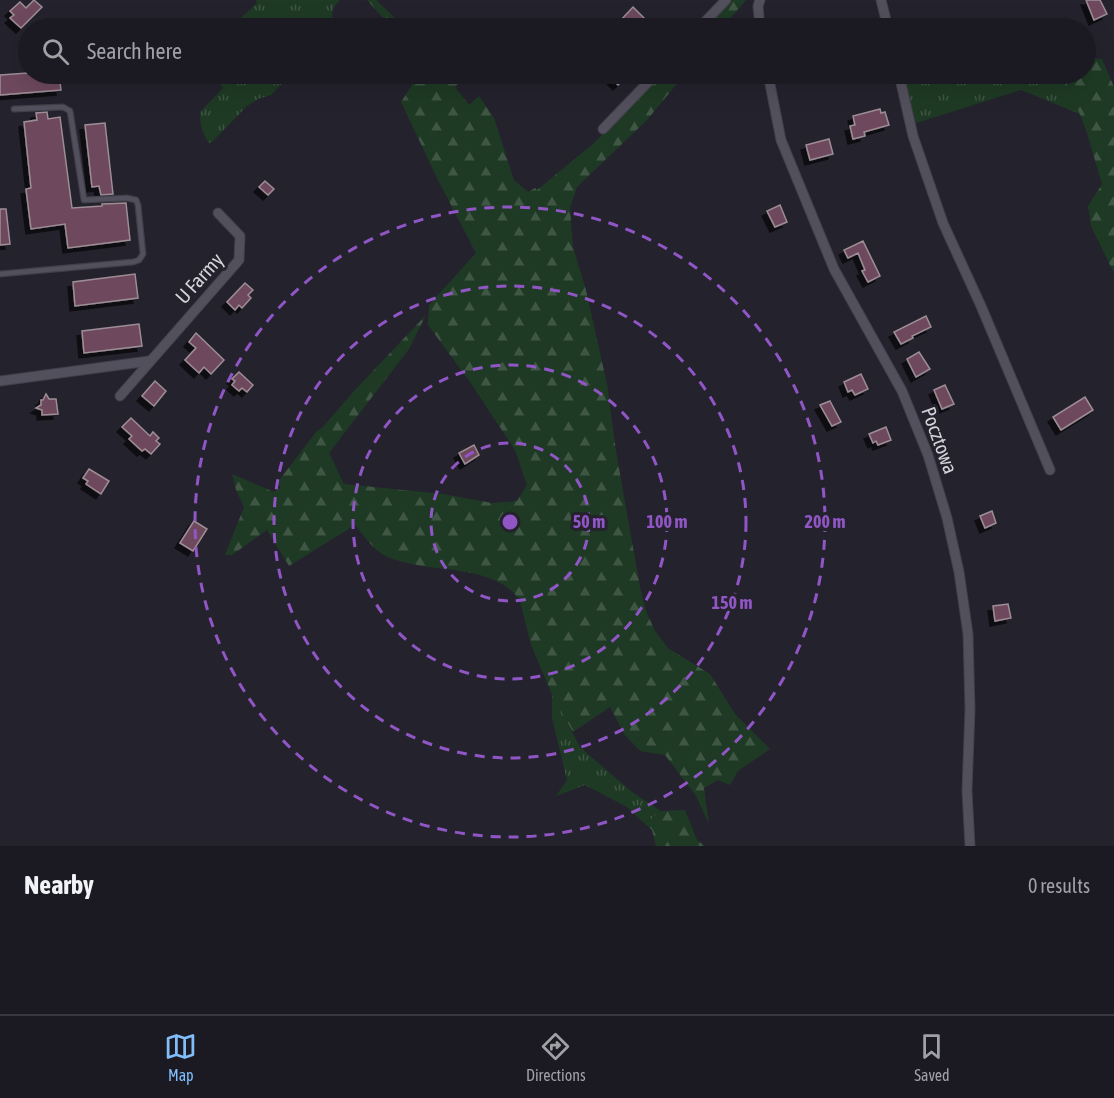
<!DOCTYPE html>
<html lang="en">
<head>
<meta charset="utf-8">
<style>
  body { margin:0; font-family:"Asap Condensed",sans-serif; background:#28272f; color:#f1f3f6 }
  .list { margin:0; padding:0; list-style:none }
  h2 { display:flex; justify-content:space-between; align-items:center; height:78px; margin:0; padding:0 24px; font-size:26px }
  h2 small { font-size:20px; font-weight:400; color:#a0a1a5 }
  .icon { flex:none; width:33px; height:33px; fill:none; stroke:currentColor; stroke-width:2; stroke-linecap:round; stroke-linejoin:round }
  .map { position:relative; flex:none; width:1114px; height:846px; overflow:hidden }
  .search { position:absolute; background:#1b1a22; box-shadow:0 6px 24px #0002; left:18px; right:18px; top:18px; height:66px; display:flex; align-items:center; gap:15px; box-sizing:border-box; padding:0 21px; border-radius:33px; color:#a0a1a5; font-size:22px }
  .sheet { height:168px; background:#1b1a22 }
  nav { display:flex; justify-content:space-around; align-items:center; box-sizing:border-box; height:84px; border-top:2px solid #393840; background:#1b1a22; font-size:16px; color:#a0a1a5 }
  nav a { display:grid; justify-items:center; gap:3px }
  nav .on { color:#80bdfa }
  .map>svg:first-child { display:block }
  .grass { fill:url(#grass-tufts) }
  .forest { fill:url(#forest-firs) }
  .building { fill:#6e485d; stroke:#9d8e95; stroke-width:1.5; filter:url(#shadow) }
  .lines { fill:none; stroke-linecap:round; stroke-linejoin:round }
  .service-casing { stroke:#413f48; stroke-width:7 }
  .minor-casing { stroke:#413f48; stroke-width:11 }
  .service { stroke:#53505d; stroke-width:4.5 }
  .minor { stroke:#53505d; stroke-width:9 }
  .ring { fill:none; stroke:#9156c6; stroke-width:3; stroke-dasharray:10 8 }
  .labels { text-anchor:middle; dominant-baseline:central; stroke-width:6; stroke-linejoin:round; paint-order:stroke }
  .street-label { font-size:20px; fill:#d4d3da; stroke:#24222d }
  .centre { fill:#9156c6; stroke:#24222d; stroke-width:3 }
  .ring-label { font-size:18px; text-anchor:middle; font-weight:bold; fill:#9156c6; stroke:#24222d; stroke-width:6; stroke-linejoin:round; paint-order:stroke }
</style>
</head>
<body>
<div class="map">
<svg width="1114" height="846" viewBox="0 0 1114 846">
  <defs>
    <pattern id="grass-tufts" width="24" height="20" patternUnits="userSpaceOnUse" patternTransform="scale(1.5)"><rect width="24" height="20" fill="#1e3a24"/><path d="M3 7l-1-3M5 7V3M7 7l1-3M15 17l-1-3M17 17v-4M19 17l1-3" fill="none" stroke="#3e5643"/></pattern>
    <pattern id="forest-firs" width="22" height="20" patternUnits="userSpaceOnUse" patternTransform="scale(1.5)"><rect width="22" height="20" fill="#1e3a24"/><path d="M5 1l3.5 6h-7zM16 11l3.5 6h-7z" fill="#3e5643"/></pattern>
    <filter id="shadow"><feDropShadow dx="-5" dy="5" stdDeviation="0" flood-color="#0009"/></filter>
  </defs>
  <rect width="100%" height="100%" fill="#24222d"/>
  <g class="grass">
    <path d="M256,0H340C331,9 331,14 335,26L332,28H230L257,3Z"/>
    <path d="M213,74H291L271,95L258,99L247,106L212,142L209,143C203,135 198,121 201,111L223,88Z"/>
    <path d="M903,74H1064L1080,114L1021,90L916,123Z"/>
    <path d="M552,693L580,747L632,792L661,811L645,824L627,807L585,785L556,796L567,780L552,718Z"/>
  </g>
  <g class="forest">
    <path d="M367,0H376L406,28H392Z"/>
    <path d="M732,0H746L722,28H705Z"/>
    <path d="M1086,58L1102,59L1114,87V273L1091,226L1088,206L1102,184L1086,130L1064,74H1086Z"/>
    <path d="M419,74H458L463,79L455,87L469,105L479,96L494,118L514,180L528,192L535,188L537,190L594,143L661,74H685L647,120L577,187L570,208L573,247L586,290L607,384L616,451L640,587L646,611L655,631L668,648L710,674L735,714L770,749L738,771L730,785L718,780L704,788L709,824L696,796L665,755L640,751L624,734L610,707L573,732L554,699L531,645L520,601C493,560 424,576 384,555C373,549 363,535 355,525L289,566L267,530L232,555H225L244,507L236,490L232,474L274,492L281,487L277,483L317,431L322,428L355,390L426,315L409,349L329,453L344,484L443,494L492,503L517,501L527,485L515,450L470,382L428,325L429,305L476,253L438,180L401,102Z"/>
    <path d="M685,810L697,840L705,846H656L652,830L645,824L661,811Z"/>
  </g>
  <g class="building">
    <path d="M34,0L42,7L21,28L10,18L14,15L10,11L20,2L26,8Z"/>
    <path d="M1086,0H1100L1107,14L1094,20Z"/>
    <path d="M633,7L654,28H630L621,20Z"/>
    <path d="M28,73L59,74L61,90L0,95V75Z"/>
    <path d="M607,74H629L618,85Z"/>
    <path d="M880,109L881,113L885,112L889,125L864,132L865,136L853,139L850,126L855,125L853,116Z"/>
    <path d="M47,112L48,119L60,117L72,208L102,206V204L126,203L130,240L68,248L65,224L31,229L26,189L31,188L24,122L37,120L36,113Z"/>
    <path d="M105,123L113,194L101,195L99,186L92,187L85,125Z"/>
    <path d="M829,139L833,154L810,160L806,145Z"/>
    <path d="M265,181L274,189L268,195L259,187Z"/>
    <path d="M780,205L787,222L775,227L767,211Z"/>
    <path d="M0,209H6L10,244L0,245Z"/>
    <path d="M863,241L880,276L868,282L862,271L865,270L858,253L848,258L844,250Z"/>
    <path d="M135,274L138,298L75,306L73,282Z"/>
    <path d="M245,283L253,290L248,295L251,298L242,308L239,305L235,310L227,302Z"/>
    <path d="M926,316L931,327L912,336L913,338L901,344L894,332Z"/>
    <path d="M139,324L142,346L84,353L82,331Z"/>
    <path d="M196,333L224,360L211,374L204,367L199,373L185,360L196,348L189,342Z"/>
    <path d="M919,352L930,369L916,377L907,359Z"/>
    <path d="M239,372L253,385L247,392L242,388L239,391L232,385L235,381L232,379Z"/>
    <path d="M861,374L868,389L855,395L852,390L848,392L844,382Z"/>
    <path d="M155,381L166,391L154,406L142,396Z"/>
    <path d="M945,385L954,404L942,409L934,390Z"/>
    <path d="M46,394L49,399H56L58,414L42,415V410L36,408L41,405V400H43Z"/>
    <path d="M1085,397L1093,410L1061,430L1053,417Z"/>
    <path d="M830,401L841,422L832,426L820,405Z"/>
    <path d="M131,418L150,436L153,432L159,438L156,441L160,444L151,454L145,449L142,451L129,439L132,436L122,427Z"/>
    <path d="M886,427L891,440L878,445L876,441L873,443L869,434Z"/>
    <path d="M474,445L479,455L465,464L459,453Z"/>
    <path d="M89,469L109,481L101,494L86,484L88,481L83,478Z"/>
    <path d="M992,511L996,523L985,528L980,516Z"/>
    <path d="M194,521L207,529L193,551L180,543Z"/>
    <path d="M1008,604L1011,618L995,621L993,606Z"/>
  </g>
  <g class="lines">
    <defs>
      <path id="service" d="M0,274L133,262L139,260L143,254L138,205L136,200L127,198L84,200L70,111L63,107L14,109"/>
      <g id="minor">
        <path d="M881,0L888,28"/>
        <path d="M699,28L726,0"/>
        <path d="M760,28L758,6L760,0"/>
        <path d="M768,74L781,140L834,269L902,391L928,455L947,518L959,572L968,634L970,709L967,791L970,846"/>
        <path d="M899,74L913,136L943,223L981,306L1050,470"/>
        <path d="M603,129L656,74"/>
        <path d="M0,381L149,361"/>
        <path d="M120,396L239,260L240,236L218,213"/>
      </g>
    </defs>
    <use href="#service" class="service-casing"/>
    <use href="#minor" class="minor-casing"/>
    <use href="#service" class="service"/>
    <use href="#minor" class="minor"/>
  </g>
  <g class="ring">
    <circle cx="510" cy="522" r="79"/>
    <circle cx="510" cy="522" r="157"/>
    <circle cx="510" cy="522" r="236"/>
    <circle cx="510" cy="522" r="315"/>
  </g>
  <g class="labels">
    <g class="street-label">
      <text transform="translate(199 278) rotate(-48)">U Farmy</text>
      <text transform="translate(940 440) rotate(70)">Pocztowa</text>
    </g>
  </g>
  <circle cx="510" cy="522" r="9" class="centre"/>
  <g class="ring-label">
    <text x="589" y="528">50 m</text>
    <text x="667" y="528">100 m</text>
    <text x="825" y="528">200 m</text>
    <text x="732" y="609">150 m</text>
  </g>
</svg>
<div class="search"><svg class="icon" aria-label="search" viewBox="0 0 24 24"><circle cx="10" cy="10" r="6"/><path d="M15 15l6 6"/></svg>Search here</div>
</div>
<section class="sheet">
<h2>Nearby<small>0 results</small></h2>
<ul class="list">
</ul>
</section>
<nav>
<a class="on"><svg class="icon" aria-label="map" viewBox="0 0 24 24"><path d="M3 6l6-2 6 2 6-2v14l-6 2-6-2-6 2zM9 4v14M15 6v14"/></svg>Map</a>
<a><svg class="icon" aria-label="directions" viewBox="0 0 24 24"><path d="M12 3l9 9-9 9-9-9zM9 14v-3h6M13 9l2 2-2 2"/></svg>Directions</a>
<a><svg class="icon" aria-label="saved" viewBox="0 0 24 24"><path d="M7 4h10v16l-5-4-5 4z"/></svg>Saved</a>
</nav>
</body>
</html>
